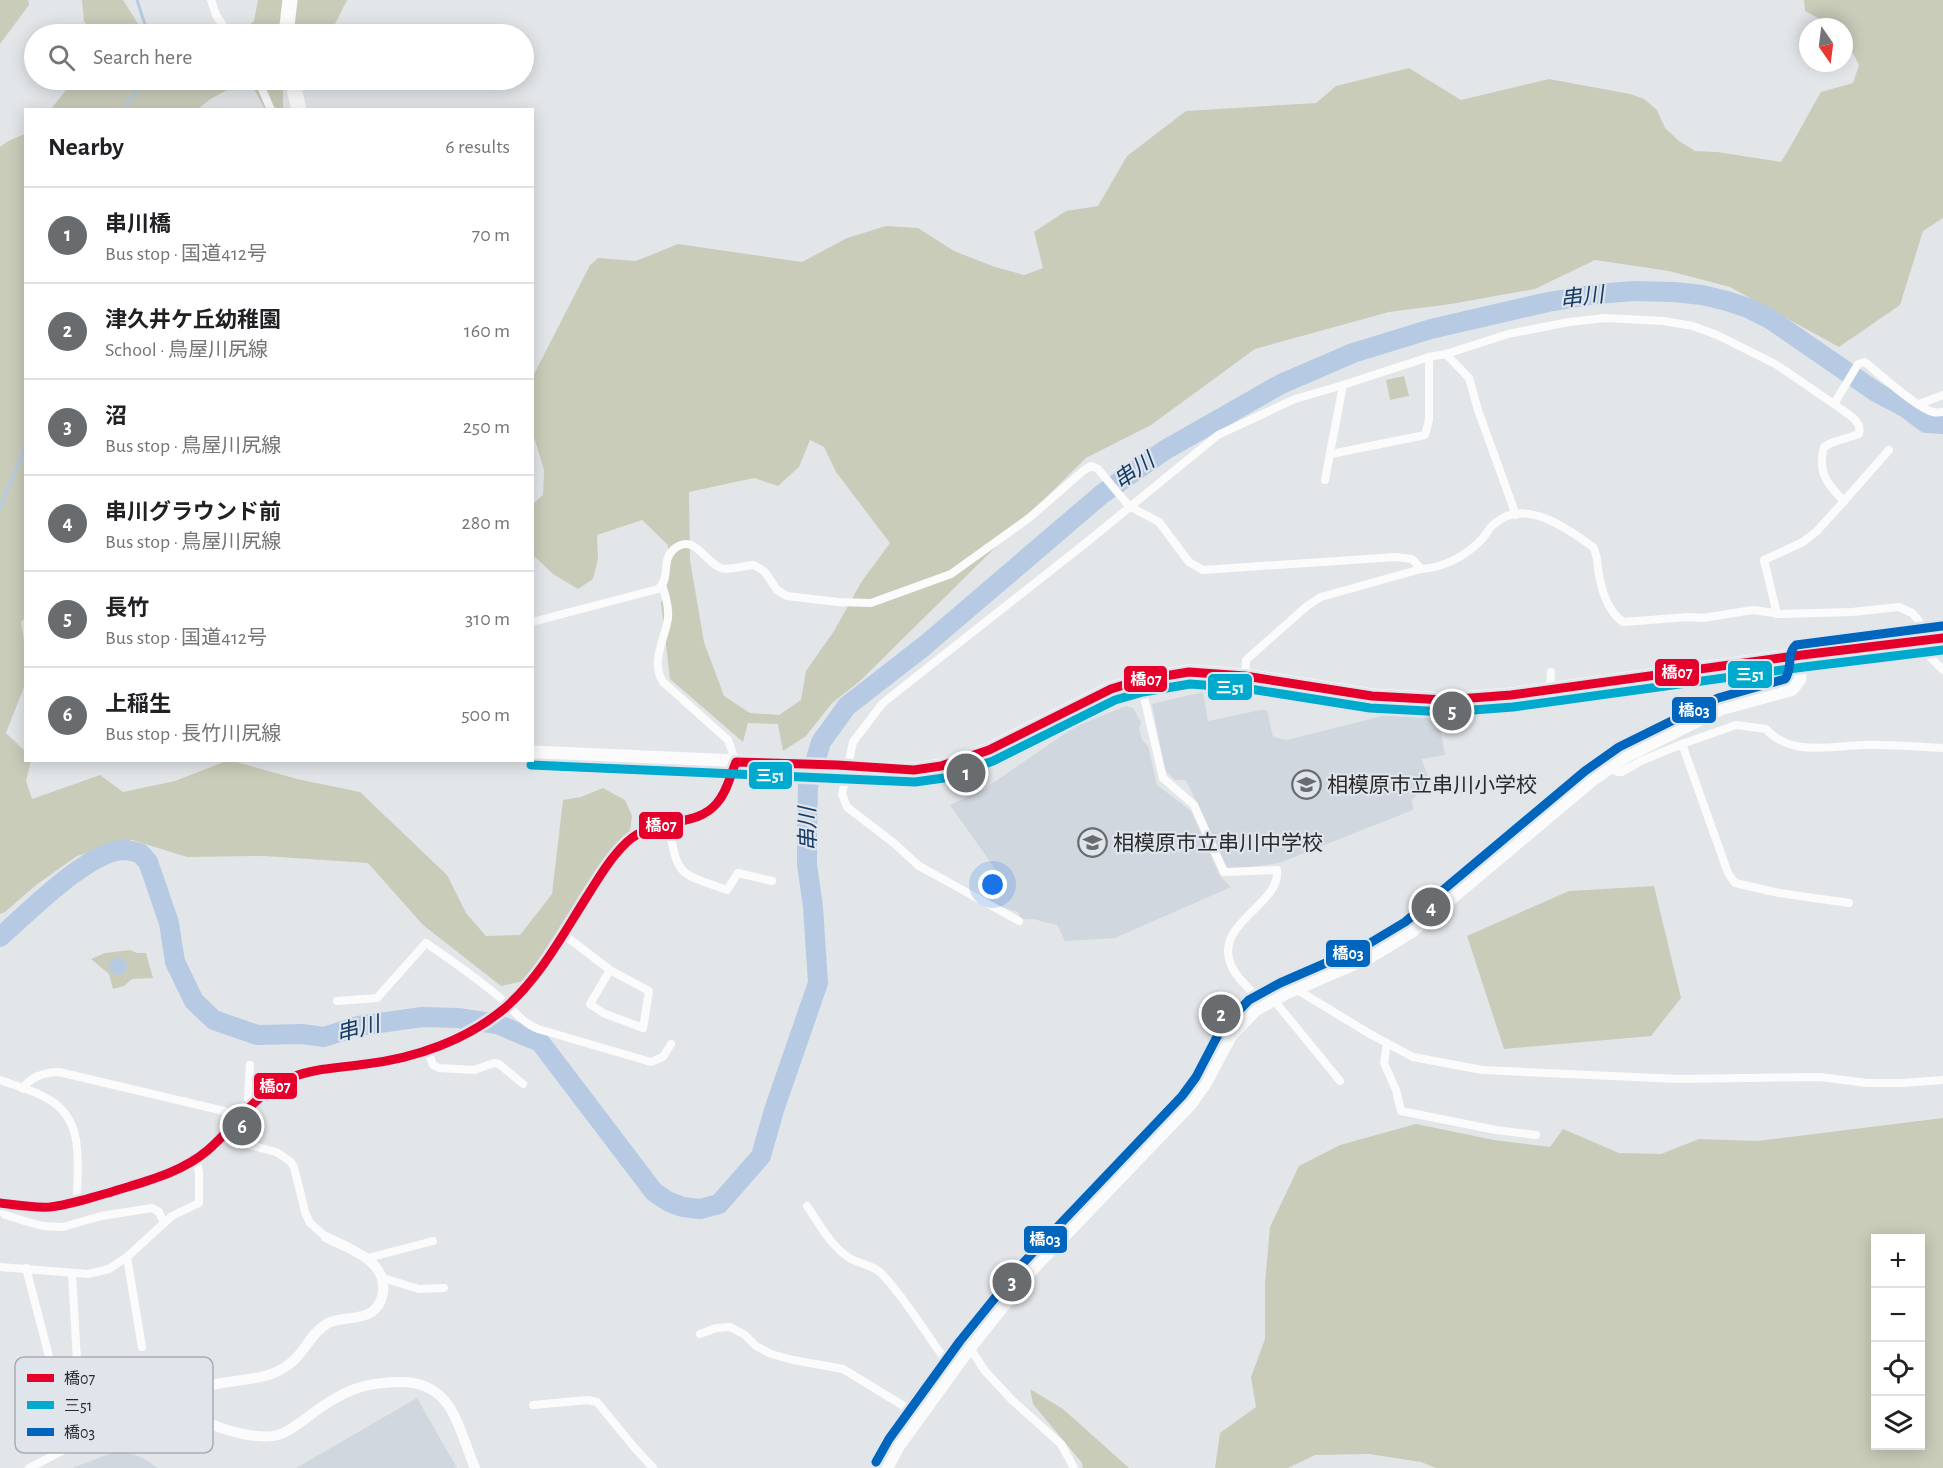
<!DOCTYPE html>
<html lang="en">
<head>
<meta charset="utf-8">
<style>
  body { margin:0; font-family:"Alegreya Sans","Noto Sans JP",sans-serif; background:#f2f2f2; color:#202124 }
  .controls { position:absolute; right:18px; bottom:18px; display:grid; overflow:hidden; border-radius:0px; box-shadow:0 3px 15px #0003 }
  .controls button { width:54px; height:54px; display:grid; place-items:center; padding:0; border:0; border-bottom:2px solid #e0e0e0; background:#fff; color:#202124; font:30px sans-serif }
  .compass { position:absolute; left:1799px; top:18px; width:54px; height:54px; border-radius:50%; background:#fff; box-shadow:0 3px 15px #0003; rotate:166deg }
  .you { position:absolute; left:993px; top:885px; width:21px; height:21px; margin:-15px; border:4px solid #fff; border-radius:50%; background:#1a73e8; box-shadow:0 0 0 9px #1a73e833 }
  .badge { display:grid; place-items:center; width:39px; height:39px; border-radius:50%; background:#696c6e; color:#fff; font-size:20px; font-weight:700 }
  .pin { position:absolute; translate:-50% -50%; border:3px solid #fff; box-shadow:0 2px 6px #0006 }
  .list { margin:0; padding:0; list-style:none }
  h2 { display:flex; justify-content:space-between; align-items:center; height:78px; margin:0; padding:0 24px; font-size:26px }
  h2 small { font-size:20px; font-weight:400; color:#757577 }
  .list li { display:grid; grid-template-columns:39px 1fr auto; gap:18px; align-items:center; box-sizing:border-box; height:96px; padding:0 24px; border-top:2px solid #e0e0e0 }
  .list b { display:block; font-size:22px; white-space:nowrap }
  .list p { margin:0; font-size:20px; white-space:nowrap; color:#757577 }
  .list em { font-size:20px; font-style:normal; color:#757577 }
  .icon { flex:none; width:33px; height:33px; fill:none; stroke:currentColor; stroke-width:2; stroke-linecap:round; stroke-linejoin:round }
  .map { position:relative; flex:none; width:1943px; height:1468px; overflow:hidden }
  .search { position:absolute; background:#fff; box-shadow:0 3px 15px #0003; left:24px; top:24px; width:510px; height:66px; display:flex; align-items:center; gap:15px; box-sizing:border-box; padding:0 21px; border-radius:33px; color:#757577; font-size:22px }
  .panel { position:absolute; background:#fff; box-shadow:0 3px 15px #0003; left:24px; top:108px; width:510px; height:654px; border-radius:0px }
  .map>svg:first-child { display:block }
  .built { fill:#d0d7df }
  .green { fill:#caccba; fill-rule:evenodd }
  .water { fill:#b6cbe3 }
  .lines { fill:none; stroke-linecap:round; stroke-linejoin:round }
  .stream { stroke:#b6cbe3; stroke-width:3 }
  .river { stroke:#b6cbe3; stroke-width:20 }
  .minor { stroke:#fbfbfc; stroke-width:8 }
  .tertiary { stroke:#fbfbfc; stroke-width:10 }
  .secondary { stroke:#fbfbfc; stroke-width:12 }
  .trunk { stroke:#fbfbfc; stroke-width:15 }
  .bus-1-casing { stroke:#e0e5ec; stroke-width:14 }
  .bus-2-casing { stroke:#e0e5ec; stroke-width:14 }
  .bus-3-casing { stroke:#e0e5ec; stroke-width:14 }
  .bus-1 { stroke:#e4002b; stroke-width:9 }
  .bus-2 { stroke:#00a9ce; stroke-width:9 }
  .bus-3 { stroke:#0065bd; stroke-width:9 }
  .labels { text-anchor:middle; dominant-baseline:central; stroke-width:4.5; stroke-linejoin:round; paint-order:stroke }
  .poi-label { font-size:21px; fill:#282a2c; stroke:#e0e5ec; text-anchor:start }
  .water-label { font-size:22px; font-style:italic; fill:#143c67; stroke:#e0e5ec }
  .key { fill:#e0e5ec; stroke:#a9adb2; stroke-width:1.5 }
  .key-label { font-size:16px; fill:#282a2c }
  .line-badge { stroke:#e0e5ec; stroke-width:2 }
  .badge-label { font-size:16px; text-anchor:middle; font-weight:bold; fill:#fff }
</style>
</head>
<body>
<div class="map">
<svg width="1943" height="1468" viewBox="0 0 1943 1468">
  <rect width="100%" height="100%" fill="#e3e6e9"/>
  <g class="built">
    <path d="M1203,692L1208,721L1261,710H1267L1273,737L1286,740L1390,714L1419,718L1423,715L1438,716L1445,755L1422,759L1427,775L1423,789L1412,800L1413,810L1279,863L1228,870L1186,780H1175L1165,770L1152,704Z"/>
    <path d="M1126,706L1133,708L1141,722L1139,729L1142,740L1148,746L1157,785L1191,811L1220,876L1231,887L1115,938L1065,941L1057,925L1033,919H1020L1018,912L996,905L985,897L996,889L1003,880L950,805L984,789L1076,726Z"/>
    <path d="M417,1398L457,1468H296Z"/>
    <path d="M120,1450L143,1458L158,1468H72Z"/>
  </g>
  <g class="green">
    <path d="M0,0H28L29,5L0,44Z"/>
    <path d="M82,0H123L140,27H158L181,32V34H97L84,22Z"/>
    <path d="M258,0H347L330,34H238L254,21Z"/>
    <path d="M1804,0H1943V218L1923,231L1900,305L1839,347L1730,287L1669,271L1595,260L1535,289L1451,304L1389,312L1255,349L1151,425L1086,458L860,681L832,703L806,736L783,751L778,724L748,723L743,742L670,679L661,603L668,581V545L642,520L597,535L598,559L593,579L578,589L553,574L533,555V504L543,495L544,470L533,434V376L590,265L598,258L636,261L678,244L802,262L847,238L886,226L918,228L954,251L995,267L1024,275L1043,268L1034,232L1066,211L1098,206L1127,156L1186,111L1316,103L1336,86L1409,68L1461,100L1549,79L1630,94L1644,99L1657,110L1665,128L1679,141L1695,151L1717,152L1781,162C1796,139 1807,115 1821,92L1853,83L1859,65L1844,36V27H1835L1805,11ZM810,440L824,447L836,472L890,543L862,581L834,631L806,671L801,700L779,715L750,713L724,696L704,642L690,560L689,492L754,478L778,486L799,467Z"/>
    <path d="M74,80H191L195,83L202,80H245L209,100L198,109H51Z"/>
    <path d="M249,80H283V109H265Z"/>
    <path d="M25,134L26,617L21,622L25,648L26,682L6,733L25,751L26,760L31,761L26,781L32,799L100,775L123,792L175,781L229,760L297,779L360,792L447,875L466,913L486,936L520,935L552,894L563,800L581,797L603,788L625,800L632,816L629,838L568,925L524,981L501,986L423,925L368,863L264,856L187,857L132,840L77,856L36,885L5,912L0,914V147L8,141Z"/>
    <path d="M1404,376L1409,396L1390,400L1386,380Z"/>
    <path d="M1654,886L1681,998L1651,1036L1504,1049L1467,936L1569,891Z"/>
    <path d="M130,950L137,953H146L153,978L132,979L124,986L113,989L109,974L91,959L105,953Z"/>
    <path d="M1943,1118V1468H1436L1421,1462L1369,1454L1315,1455L1288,1468H1215L1220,1433L1256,1407L1251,1377L1265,1339V1283L1270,1227L1299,1166L1340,1145L1416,1124L1494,1140L1550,1147L1563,1129L1619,1153L1661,1154L1699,1139L1757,1141ZM1876,1238H1920V1446H1876Z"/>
    <path d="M1030,1389L1063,1409L1129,1468H1083L1082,1463L1033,1404Z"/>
  </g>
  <circle class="water" cx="118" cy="966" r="9"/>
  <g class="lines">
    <g class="stream">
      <path d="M137,0L148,34"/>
      <path d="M124,110L142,80"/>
      <path d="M0,508L26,445"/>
    </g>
    <path class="river" d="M0,937C28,913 86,853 122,850C128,850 135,852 140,853L148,862L153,876L169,923L175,962L194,1001L214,1020L257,1035L302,1034L324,1037L358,1026L422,1017L458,1018L497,1024L540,1042L654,1192L669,1202L683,1207L700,1209L719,1204L761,1156L774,1110L818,983L813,907L807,864V833L808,786L821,742L847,706L923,647L1102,494L1165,450L1281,384L1353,353L1431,329L1548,302L1597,294L1634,291L1674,292L1702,295L1727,301L1748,308L1770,319L1876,392L1906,408L1926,423L1943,424"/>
    <g class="minor">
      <path d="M211,0L216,15L229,34"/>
      <path d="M258,80L271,110"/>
      <path d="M1446,354L1469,378L1478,410L1516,515"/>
      <path d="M1919,404L1943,395"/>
      <path d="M1331,454L1425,435L1429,420V357"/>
      <path d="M1325,480L1343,385"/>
      <path d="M1844,501L1889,450"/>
      <path d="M1421,569C1443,568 1466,556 1482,539C1486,535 1488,529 1493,525C1523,496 1567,528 1593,547C1598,555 1597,565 1599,575C1602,592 1609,612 1623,622L1689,617L1703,618L1753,610L1781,614L1852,612L1899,607L1912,613L1919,621L1931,658L1943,670"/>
      <path d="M662,585C666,596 669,606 668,618C665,640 650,661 663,682L728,740L736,762"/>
      <path d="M1777,614L1764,560L1803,542L1817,531L1844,501C1827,484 1817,472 1824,447L1831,443L1859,434C1863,420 1844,412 1834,404"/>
      <path d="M532,622L658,589C671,579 661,561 673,550C694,531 705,563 721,568C730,571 745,565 754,565L765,572L777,590L787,596L838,602L871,603L951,574L1029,518L1083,471L1091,466L1098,469L1129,506L1159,522L1189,562L1203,570L1396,557L1412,559L1421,569L1321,597L1307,606L1246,660L1245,676"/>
      <path d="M1140,680L1163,778L1194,805L1224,872L1277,870C1281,905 1213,923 1231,965C1237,980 1253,991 1263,1004"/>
      <path d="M1550,689L1551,672"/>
      <path d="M1682,744L1736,725L1766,729C1791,757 1831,746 1863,745C1890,744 1917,747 1943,748"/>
      <path d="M1611,767L1617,772H1622L1641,761L1682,744L1728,873L1735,883L1779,893L1849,903"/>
      <path d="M668,824C679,877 676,872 727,890L738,873L772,881"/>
      <path d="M1019,921L919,866L895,844L847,807L842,794L853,742L882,704L893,695L1087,542L1218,435L1295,399L1343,385L1429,357L1446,354L1508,334L1569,322L1605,318L1664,321L1693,326L1717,335L1777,365L1834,404L1858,364L1865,362C1878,373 1918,409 1933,412C1937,413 1940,412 1943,412"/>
      <path d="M563,934L610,970L649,991L643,1028L603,1013L590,1004L610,970"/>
      <path d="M1296,989L1370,1034L1413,1057L1482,1070L1678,1079L1820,1077L1867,1083H1903L1943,1080"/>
      <path d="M1273,999L1340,1081"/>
      <path d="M337,1001L377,998L426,943C451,960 475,977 498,996C511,1007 522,1023 538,1029L651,1062L663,1057L671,1044"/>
      <path d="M1387,1043L1384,1063L1396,1090L1401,1111L1496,1130L1536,1135"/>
      <path d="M428,1051L433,1065L439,1068L474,1070L494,1063L499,1064L523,1084"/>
      <path d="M250,1065L248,1098L250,1106"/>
      <path d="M0,1080C16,1086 34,1090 48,1099C86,1120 77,1165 77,1201"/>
      <path d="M23,1089C29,1077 46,1072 59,1072L241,1115"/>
      <path d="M226,1130L242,1143L276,1152L290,1161L294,1167L305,1212L310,1223L326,1237"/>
      <path d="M807,1206C819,1223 830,1245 848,1257C858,1264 871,1264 881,1273C909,1302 928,1339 954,1371"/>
      <path d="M0,1209L5,1215L28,1222L43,1226L63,1227L101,1216L152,1208L159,1212L164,1223L172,1216L199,1203V1172L196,1159"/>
      <path d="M127,1257L142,1347"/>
      <path d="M368,1258L433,1241"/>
      <path d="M0,1267L88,1274L109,1269L127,1257L164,1223"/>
      <path d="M26,1268L52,1368L77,1361L72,1273"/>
      <path d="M383,1278L419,1289L444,1288"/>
      <path d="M700,1334L716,1328L730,1327L745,1335L756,1346L771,1354L793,1360L843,1369L920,1416"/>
      <path d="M970,1348L985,1371L1012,1400L1061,1444L1074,1468"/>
      <path d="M533,1405L588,1400L597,1402L633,1446L653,1468"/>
      <path d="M29,1468L70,1447L101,1421L111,1416L122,1413L190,1406"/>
    </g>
    <path class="tertiary" d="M326,1237C351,1250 387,1260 383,1293C381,1303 377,1310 368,1314C355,1320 340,1317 328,1323C313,1331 306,1349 294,1360C288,1366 279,1371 271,1374C246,1384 206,1377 190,1399C189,1411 197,1417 207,1422C225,1431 259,1440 278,1435C291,1431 302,1421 313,1413C343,1391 363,1382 401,1382C418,1382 434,1388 445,1401C458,1416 467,1450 475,1468"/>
    <g class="secondary">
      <path d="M0,1203C16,1205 33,1208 50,1207C68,1205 85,1199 103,1194C138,1183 177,1176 207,1151C235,1126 255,1091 292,1077C316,1069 342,1067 368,1064C419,1056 464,1041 504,1008C555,966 579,896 622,847C630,839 638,832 649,828C671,819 697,825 715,806C726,794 730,776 736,762"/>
      <path d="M887,1468L899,1446L970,1348L1033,1269L1191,1104L1206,1083L1231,1036L1256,1010L1285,994L1371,957L1412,932L1593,780L1626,757L1722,709L1792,690L1800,680L1802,655"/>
    </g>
    <g class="trunk">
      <path d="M286,34L290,0"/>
      <path d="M292,80L299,110"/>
      <path d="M532,753L914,770L941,766L989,750L1111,689L1140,680L1189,672L1245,676L1372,696L1445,700L1511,695L1802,655L1943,638"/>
    </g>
    <defs>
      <path id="bus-1" d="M0,1203C16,1205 34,1208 50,1207C70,1205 89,1198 108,1193C142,1182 180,1174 208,1150C236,1126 255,1093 290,1078C314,1068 341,1068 366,1064C416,1058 467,1040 505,1008C540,977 562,936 586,898C598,879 610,858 627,842C655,816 696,829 717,803C727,792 730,776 736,762L837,765L914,770L941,766L989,750L1111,689L1140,680L1189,672L1245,676L1372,696L1445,700L1511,695L1802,655L1943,638"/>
      <path id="bus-2" d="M531,765L915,782L944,778L993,761L1115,700L1143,692L1190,684L1244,688L1370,708L1446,712L1513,707L1804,667L1943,650"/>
      <path id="bus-3" d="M876,1462L889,1439L960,1341L1024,1262L1182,1096L1196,1077L1221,1029L1249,1000L1280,983L1365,946L1405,922L1585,771L1619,747L1718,698L1785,679C1793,669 1786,654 1796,645L1942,626"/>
    </defs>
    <use href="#bus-1" class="bus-1-casing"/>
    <use href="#bus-2" class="bus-2-casing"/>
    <use href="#bus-3" class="bus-3-casing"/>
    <use href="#bus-1" class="bus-1"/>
    <use href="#bus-2" class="bus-2"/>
    <use href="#bus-3" class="bus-3"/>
  </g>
  <defs>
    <symbol id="school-ring" viewBox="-11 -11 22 22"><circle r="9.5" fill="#e0e5ec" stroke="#696c6e" stroke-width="1.5"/><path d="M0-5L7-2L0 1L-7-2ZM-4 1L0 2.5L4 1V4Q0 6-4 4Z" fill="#696c6e"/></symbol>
  </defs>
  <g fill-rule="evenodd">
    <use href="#school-ring" x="1290" y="768" width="33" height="33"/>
    <use href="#school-ring" x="1076" y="826" width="33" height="33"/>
  </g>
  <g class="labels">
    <g class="poi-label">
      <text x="1327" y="785">相模原市立串川小学校</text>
      <text x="1113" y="843">相模原市立串川中学校</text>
    </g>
    <g class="water-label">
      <text transform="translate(1582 297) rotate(-7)">串川</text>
      <text transform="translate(1134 471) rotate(-35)">串川</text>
      <text transform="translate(808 829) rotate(-91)">串川</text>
      <text transform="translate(358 1029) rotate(-14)">串川</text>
    </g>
  </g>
  <rect x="15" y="1357" width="198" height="96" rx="9" class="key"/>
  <rect x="27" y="1374" width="27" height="8" fill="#e4002b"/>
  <rect x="27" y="1401" width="27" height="8" fill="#00a9ce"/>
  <rect x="27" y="1428" width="27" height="8" fill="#0065bd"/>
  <g class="key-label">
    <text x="64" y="1384">橋07</text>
    <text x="64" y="1411">三51</text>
    <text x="64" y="1438">橋03</text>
  </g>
  <g class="line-badge">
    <rect x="1654" y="658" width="46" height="29" rx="6" fill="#e4002b"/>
    <rect x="1727" y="660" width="46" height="29" rx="6" fill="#00a9ce"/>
    <rect x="1123" y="665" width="45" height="28" rx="6" fill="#e4002b"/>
    <rect x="1207" y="673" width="46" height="28" rx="6" fill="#00a9ce"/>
    <rect x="1671" y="696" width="46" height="28" rx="6" fill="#0065bd"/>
    <rect x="748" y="761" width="45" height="29" rx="6" fill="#00a9ce"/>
    <rect x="638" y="811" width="46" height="29" rx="6" fill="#e4002b"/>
    <rect x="1325" y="939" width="46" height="29" rx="6" fill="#0065bd"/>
    <rect x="253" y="1072" width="45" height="28" rx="6" fill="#e4002b"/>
    <rect x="1023" y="1225" width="45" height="29" rx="6" fill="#0065bd"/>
  </g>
  <g class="badge-label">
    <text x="1677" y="678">橋07</text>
    <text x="1750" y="680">三51</text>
    <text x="1146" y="685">橋07</text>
    <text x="1230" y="693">三51</text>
    <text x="1694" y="716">橋03</text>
    <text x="770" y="781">三51</text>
    <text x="661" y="831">橋07</text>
    <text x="1348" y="959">橋03</text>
    <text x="275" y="1092">橋07</text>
    <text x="1045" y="1245">橋03</text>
  </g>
</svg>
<div class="controls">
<button>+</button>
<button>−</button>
<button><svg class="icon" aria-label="locate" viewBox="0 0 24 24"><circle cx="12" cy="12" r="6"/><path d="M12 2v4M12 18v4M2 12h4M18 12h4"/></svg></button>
<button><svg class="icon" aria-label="layers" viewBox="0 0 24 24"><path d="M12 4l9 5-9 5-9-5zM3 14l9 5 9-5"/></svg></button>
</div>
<svg class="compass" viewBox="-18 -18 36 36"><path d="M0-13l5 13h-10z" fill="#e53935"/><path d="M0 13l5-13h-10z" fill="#757577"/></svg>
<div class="you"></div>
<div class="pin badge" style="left:966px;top:773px">1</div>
<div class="pin badge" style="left:1221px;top:1014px">2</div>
<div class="pin badge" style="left:1012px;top:1282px">3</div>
<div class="pin badge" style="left:1431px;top:907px">4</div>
<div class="pin badge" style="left:1452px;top:711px">5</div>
<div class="pin badge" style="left:242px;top:1126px">6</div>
<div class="search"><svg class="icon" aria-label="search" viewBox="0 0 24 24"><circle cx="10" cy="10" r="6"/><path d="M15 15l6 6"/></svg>Search here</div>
<section class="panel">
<h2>Nearby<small>6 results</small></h2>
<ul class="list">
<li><span class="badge">1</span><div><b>串川橋</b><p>Bus stop · 国道412号</p></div><em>70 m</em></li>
<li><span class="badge">2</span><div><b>津久井ケ丘幼稚園</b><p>School · 鳥屋川尻線</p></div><em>160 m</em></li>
<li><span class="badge">3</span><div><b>沼</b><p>Bus stop · 鳥屋川尻線</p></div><em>250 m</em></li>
<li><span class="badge">4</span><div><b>串川グラウンド前</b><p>Bus stop · 鳥屋川尻線</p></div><em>280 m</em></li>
<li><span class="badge">5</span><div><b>長竹</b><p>Bus stop · 国道412号</p></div><em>310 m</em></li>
<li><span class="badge">6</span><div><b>上稲生</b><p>Bus stop · 長竹川尻線</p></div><em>500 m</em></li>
</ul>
</section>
</div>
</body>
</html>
